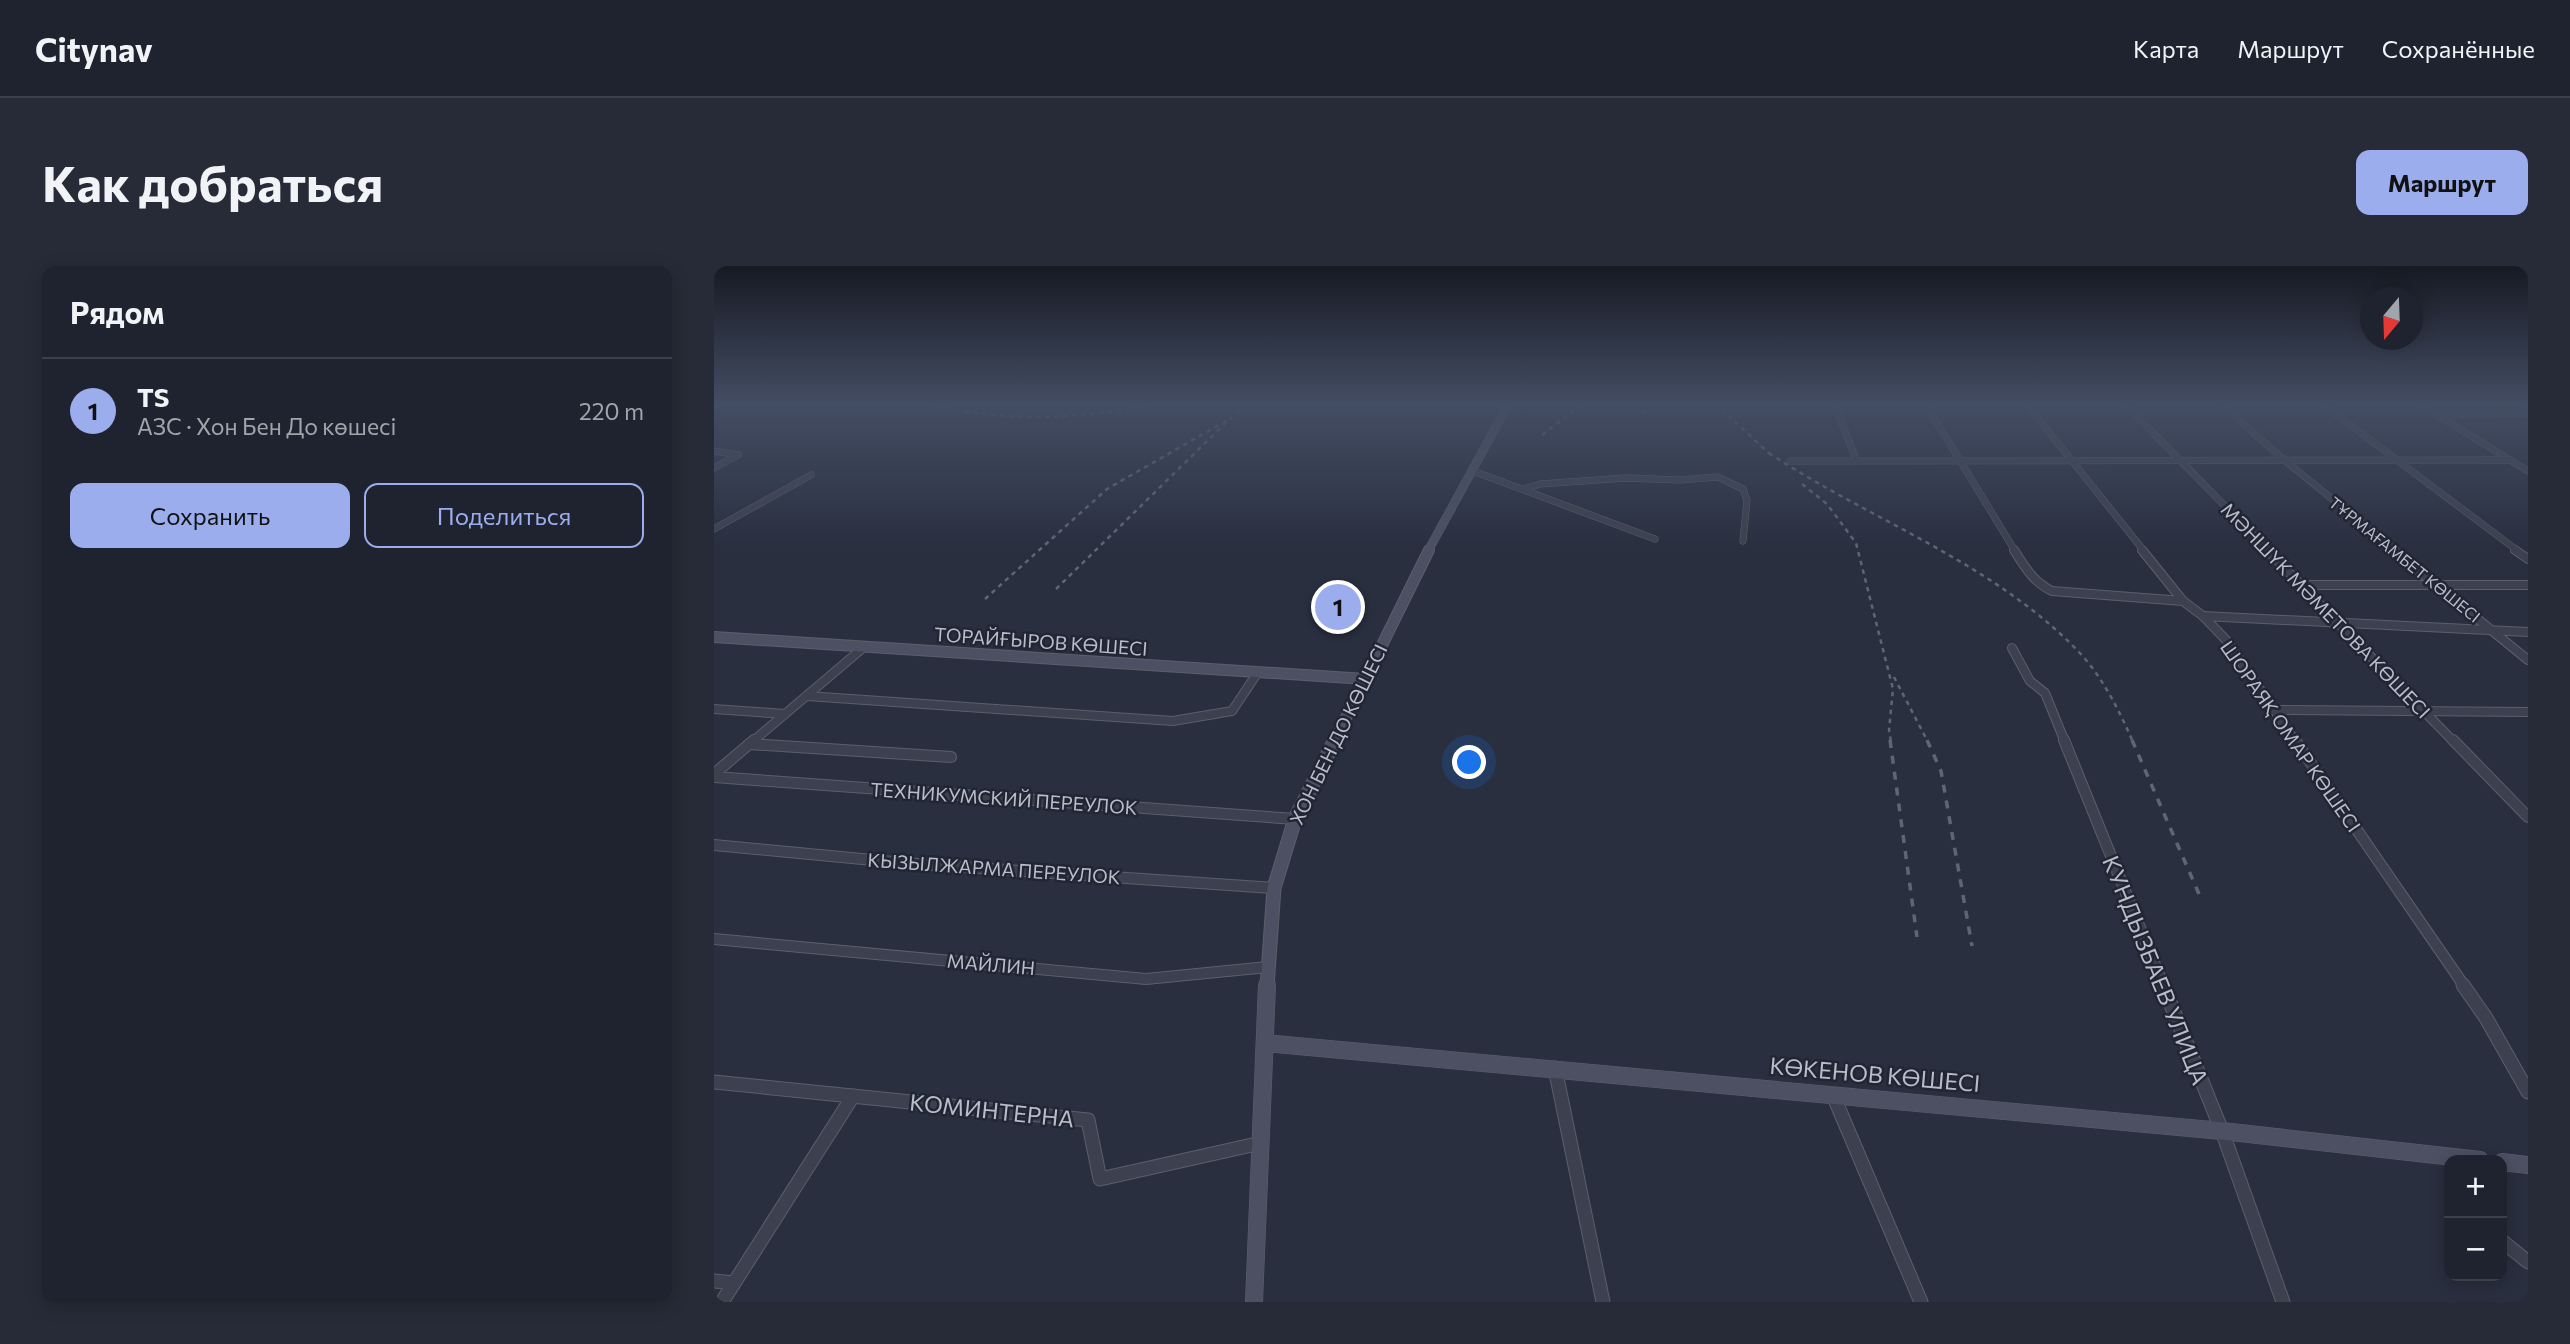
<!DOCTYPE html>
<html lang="ru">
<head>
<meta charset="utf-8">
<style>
  body { margin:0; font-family:Commissioner,sans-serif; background:#272b37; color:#f1f3f6 }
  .controls { position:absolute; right:21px; bottom:21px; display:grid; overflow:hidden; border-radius:14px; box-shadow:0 4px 18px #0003 }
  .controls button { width:63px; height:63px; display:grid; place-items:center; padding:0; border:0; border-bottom:2px solid #3c404b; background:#1f232f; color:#f1f3f6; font:35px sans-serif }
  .compass { position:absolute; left:1646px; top:21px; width:63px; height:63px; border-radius:50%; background:#1f232f; box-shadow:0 4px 18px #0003; rotate:199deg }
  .you { position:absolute; left:756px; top:497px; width:24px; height:24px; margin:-18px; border:5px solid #fff; border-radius:50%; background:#1a73e8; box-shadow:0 0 0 10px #1a73e833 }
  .badge { display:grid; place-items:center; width:46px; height:46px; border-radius:50%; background:#9caded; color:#111; font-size:23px; font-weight:700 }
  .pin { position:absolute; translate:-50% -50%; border:4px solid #fff; box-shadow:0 2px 7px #0006 }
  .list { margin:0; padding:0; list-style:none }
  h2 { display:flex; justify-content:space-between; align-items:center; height:91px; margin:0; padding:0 28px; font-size:30px }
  h2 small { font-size:23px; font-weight:400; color:#a1a4aa }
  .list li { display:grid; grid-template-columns:46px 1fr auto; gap:21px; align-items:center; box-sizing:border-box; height:105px; padding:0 28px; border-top:2px solid #3c404b }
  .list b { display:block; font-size:26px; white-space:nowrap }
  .list p { margin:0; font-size:23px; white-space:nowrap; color:#a1a4aa }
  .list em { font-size:23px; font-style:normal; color:#a1a4aa }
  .actions { display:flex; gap:14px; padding:21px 28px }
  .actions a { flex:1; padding:16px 0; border:2px solid #9caded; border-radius:14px; text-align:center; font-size:24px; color:#9caded }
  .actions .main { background:#9caded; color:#111 }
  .map { position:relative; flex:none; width:1814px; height:1036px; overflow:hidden; border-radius:14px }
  header { display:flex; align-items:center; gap:42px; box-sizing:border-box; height:98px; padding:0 35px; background:#1f232f; border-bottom:2px solid #3c404b }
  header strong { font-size:33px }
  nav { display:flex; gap:38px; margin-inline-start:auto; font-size:24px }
  .intro { display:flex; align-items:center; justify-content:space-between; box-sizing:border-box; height:168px; padding:0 42px }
  h1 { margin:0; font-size:49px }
  .button { padding:18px 32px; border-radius:14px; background:#9caded; color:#111; font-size:24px; font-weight:700 }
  main { display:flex; gap:42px; padding:0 42px }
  aside { flex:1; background:#1f232f; border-radius:14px; box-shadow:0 4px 18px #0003 }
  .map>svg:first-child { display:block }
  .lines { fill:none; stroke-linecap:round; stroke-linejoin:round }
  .street-far3-casing { stroke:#5b5f6c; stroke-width:7 }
  .street-far2-casing { stroke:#5b5f6c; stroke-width:10 }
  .street-far1-casing { stroke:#5b5f6c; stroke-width:12 }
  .street-casing { stroke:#5b5f6c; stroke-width:15 }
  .secondary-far3-casing { stroke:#5b5f6c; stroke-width:9 }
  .secondary-far2-casing { stroke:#5b5f6c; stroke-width:12 }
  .secondary-far1-casing { stroke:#5b5f6c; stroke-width:15 }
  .secondary-casing { stroke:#5b5f6c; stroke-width:18 }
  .street-far3 { stroke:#3d414f; stroke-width:6 }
  .street-far2 { stroke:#3d414f; stroke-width:8 }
  .street-far1 { stroke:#3d414f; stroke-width:10 }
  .street { stroke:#3d414f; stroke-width:13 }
  .secondary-far3 { stroke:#4c5062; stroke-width:8 }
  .secondary-far2 { stroke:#4c5062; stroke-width:10 }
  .secondary-far1 { stroke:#4c5062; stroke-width:13 }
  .secondary { stroke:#4c5062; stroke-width:17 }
  .rail-far1 { stroke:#606575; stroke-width:2.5; stroke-dasharray:4.5 4.5; stroke-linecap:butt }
  .rail { stroke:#606575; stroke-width:3.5; stroke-dasharray:8 8; stroke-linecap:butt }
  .labels { text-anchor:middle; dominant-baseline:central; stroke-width:5; stroke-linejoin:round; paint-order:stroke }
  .far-street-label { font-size:16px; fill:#babdc9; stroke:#222634 }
  .street-label { font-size:19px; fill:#babdc9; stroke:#222634 }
  .near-street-label { font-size:23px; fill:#babdc9; stroke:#222634 }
</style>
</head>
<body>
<header>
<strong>Citynav</strong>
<nav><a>Карта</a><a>Маршрут</a><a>Сохранённые</a></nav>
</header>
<div class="intro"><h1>Как добраться</h1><a class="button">Маршрут</a></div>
<main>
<aside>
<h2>Рядом<small></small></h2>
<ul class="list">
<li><span class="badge">1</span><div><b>TS</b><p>АЗС · Хон Бен До көшесі</p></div><em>220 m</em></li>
</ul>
<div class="actions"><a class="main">Сохранить</a><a>Поделиться</a></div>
</aside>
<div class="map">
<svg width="1814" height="1036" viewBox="0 0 1814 1036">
  <rect width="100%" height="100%" fill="#292f3f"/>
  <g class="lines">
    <defs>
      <g id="street-far3">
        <path d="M1120,137L1142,193"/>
        <path d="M1211,137L1301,285"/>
        <path d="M1312,137L1430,285"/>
        <path d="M1410,137L1555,285"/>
        <path d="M1506,137L1569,193L1682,285"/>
        <path d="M1607,137L1804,285"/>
        <path d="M1704,137L1814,205"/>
        <path d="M1805,137L1814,141"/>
        <path d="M1724,149L1814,147"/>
        <path d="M0,185L24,189"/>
        <path d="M1076,195L1796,194"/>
        <path d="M0,202L24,189"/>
        <path d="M759,205L941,273"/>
        <path d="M810,223L826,218L912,212L965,214L1004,211L1029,223L1033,234L1029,275"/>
        <path d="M0,263L97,209"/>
      </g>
      <g id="street-far2">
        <path d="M1300,284C1311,301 1319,316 1338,325L1469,335"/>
        <path d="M1428,284L1469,335L1489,350L1513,375L1582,476"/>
        <path d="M1553,284L1740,476"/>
        <path d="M1679,284L1814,394"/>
        <path d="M1801,284L1814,293"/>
        <path d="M1588,319H1814"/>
        <path d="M1489,350L1814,366"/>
        <path d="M1298,382L1316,415L1331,427L1351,476"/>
        <path d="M93,430L459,455L518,445L544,406"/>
        <path d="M0,443L71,448"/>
        <path d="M1559,444L1814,446"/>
        <path d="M38,476L150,381"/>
      </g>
      <g id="street-far1">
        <path d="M1350,474L1450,721"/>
        <path d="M1581,474L1751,721"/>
        <path d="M1739,474L1814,551"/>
        <path d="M35,478L237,491"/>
        <path d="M0,508L40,474"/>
        <path d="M0,511L581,553"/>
        <path d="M0,579L190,597L560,622"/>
        <path d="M0,673L432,713L554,701"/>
      </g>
      <g id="street">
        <path d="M1449,719L1508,865L1569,1036"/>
        <path d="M1749,719L1772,752L1814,826"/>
        <path d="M841,802L889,1036"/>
        <path d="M0,816L374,854L386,913L547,877"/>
        <path d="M1119,829L1207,1036"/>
        <path d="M1788,975L1814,996"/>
        <path d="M0,1015L20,1017"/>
        <path d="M8,1036L139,830"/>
      </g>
      <path id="secondary-far3" d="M714,285L795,137"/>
      <g id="secondary-far2">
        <path d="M0,371L652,413"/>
        <path d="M620,476L715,284"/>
      </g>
      <path id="secondary-far1" d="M553,721L560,622L581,553L621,474"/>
      <g id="secondary">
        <path d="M551,777L1508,865L1766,894"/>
        <path d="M1788,896L1814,899"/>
        <path d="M540,1036L553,719"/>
      </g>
    </defs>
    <use href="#street-far3" class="street-far3-casing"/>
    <use href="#street-far2" class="street-far2-casing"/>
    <use href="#street-far1" class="street-far1-casing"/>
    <use href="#street" class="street-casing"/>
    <use href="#secondary-far3" class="secondary-far3-casing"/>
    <use href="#secondary-far2" class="secondary-far2-casing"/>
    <use href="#secondary-far1" class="secondary-far1-casing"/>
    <use href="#secondary" class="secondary-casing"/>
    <use href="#street-far3" class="street-far3"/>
    <use href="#street-far2" class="street-far2"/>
    <use href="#street-far1" class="street-far1"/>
    <use href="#street" class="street"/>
    <use href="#secondary-far3" class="secondary-far3"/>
    <use href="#secondary-far2" class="secondary-far2"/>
    <use href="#secondary-far1" class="secondary-far1"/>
    <use href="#secondary" class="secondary"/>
    <g class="rail-far1">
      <path d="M197,137C229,141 262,148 294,150C345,153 396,147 446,137"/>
      <path d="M1001,137L1060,192"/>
      <path d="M0,142L23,137"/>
      <path d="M931,148L933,137"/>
      <path d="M828,169L870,137"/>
      <path d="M1055,187C1156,254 1278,296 1364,385C1388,410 1405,444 1419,476"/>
      <path d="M1088,218L1113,238L1142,277L1179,423L1175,464L1177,476"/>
      <path d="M342,323L532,137"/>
      <path d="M271,333L393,223L517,152"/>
      <path d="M1180,411L1214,476"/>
    </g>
    <g class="rail">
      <path d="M1176,474L1203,671"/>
      <path d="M1213,474L1227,505L1258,680"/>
      <path d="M1418,474L1488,635"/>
    </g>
  </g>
  <linearGradient id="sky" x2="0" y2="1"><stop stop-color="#171a23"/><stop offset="0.49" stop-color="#434d63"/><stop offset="1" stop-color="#434d63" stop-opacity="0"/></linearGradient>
  <rect width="1814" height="282" fill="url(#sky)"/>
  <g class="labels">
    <g class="far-street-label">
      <text transform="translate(1691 293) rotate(39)">ТҰРМАҒАМБЕТ КӨШЕСІ</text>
    </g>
    <g class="street-label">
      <text transform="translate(1612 344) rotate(46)">МӘНШҮК МӘМЕТОВА КӨШЕСІ</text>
      <text transform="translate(327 375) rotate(4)">ТОРАЙҒЫРОВ КӨШЕСІ</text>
      <text transform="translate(624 468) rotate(-64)">ХОН БЕН ДО КӨШЕСІ</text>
      <text transform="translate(1577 470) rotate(55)">ШОРАЯҚ ОМАР КӨШЕСІ</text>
      <text transform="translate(290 532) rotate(4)">ТЕХНИКУМСКИЙ ПЕРЕУЛОК</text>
      <text transform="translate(280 602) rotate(4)">КЫЗЫЛЖАРМА ПЕРЕУЛОК</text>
      <text transform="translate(277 698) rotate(5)">МАЙЛИН</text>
    </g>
    <g class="near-street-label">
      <text transform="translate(1442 704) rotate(68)">КУНДЫЗБАЕВ УЛИЦА</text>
      <text transform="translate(1161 808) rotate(5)">КӨКЕНОВ КӨШЕСІ</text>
      <text transform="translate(278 844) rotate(6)">КОМИНТЕРНА</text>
    </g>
  </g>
</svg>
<div class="controls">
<button>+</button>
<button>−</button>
</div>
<svg class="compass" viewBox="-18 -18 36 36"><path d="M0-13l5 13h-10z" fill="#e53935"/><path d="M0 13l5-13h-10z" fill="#a1a4aa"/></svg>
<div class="you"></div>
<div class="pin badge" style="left:624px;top:341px">1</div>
</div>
</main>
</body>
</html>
